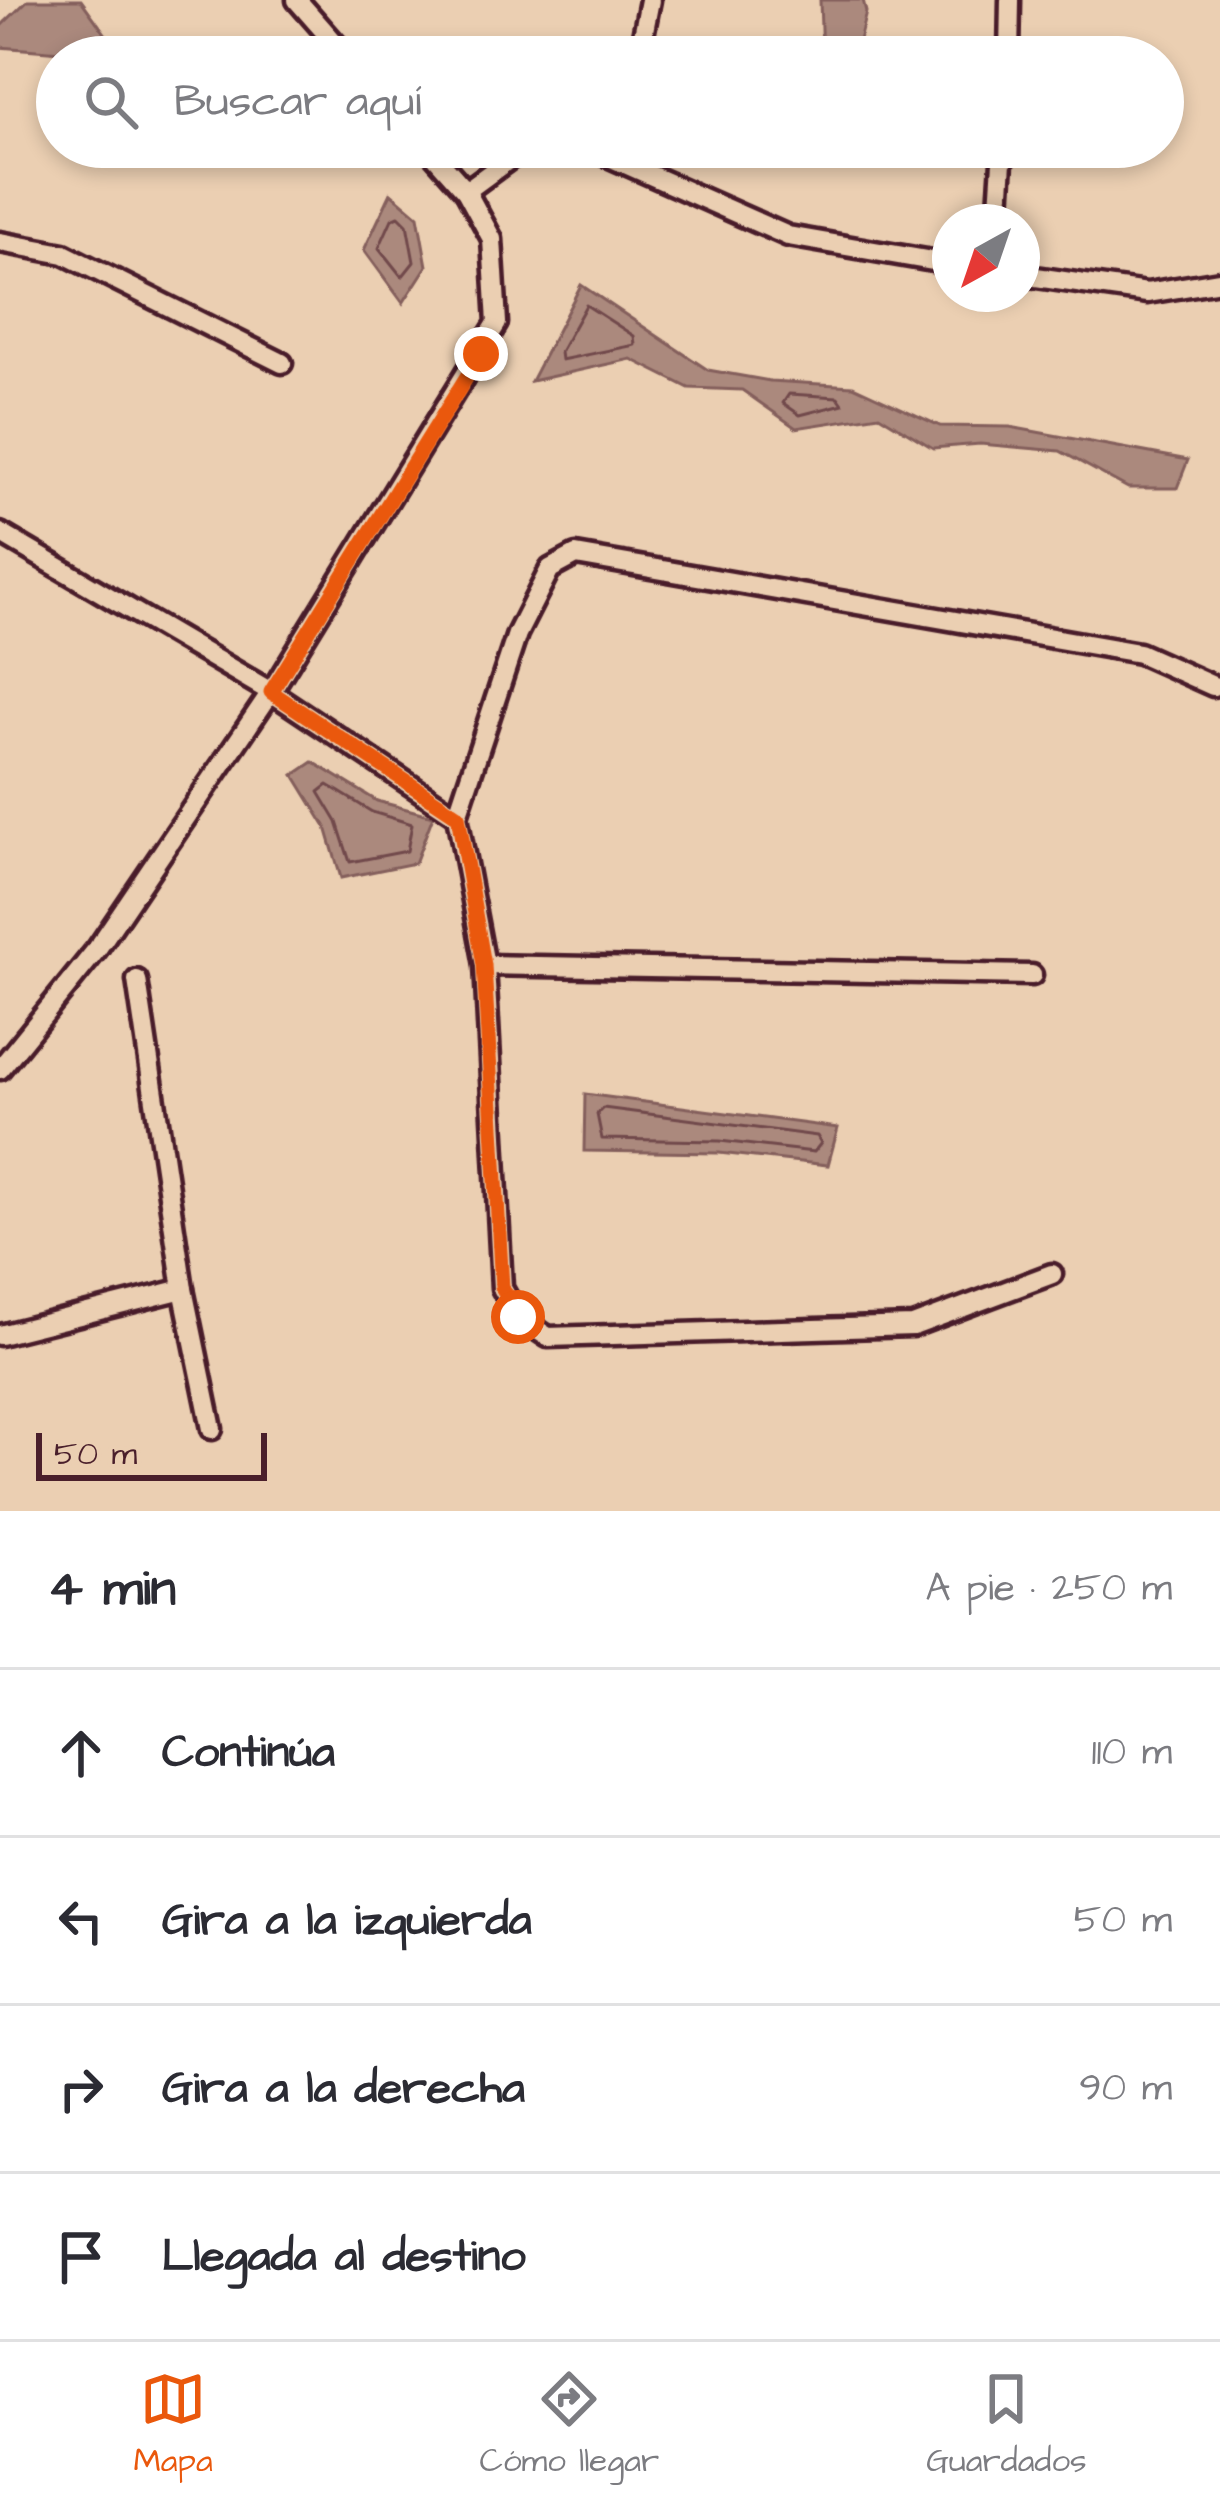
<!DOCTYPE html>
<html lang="es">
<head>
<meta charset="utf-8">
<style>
  body { margin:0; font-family:"Architects Daughter",sans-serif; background:#f7f7f7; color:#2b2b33 }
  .compass { position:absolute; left:932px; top:204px; width:108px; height:108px; border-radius:50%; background:#fff; box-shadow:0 6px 18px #0003; rotate:220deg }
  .scale { position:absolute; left:36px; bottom:30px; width:231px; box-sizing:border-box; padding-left:12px; border:6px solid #4a1f2b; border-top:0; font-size:33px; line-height:42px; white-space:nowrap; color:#4a1f2b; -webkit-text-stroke:9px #ebcfb2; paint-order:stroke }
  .stop { position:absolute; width:36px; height:36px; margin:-27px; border:9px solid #ea580c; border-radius:50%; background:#fff }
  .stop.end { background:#ea580c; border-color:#fff; box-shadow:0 3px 12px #0008 }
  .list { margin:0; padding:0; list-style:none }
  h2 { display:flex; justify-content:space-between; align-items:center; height:156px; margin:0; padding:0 48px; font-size:51px }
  h2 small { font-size:39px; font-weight:400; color:#7c7c81 }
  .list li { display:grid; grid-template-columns:78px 1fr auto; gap:36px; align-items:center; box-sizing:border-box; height:168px; padding:0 48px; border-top:3px solid #e1e1e2 }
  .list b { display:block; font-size:45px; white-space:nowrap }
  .list em { font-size:39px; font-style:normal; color:#7c7c81 }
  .icon { flex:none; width:66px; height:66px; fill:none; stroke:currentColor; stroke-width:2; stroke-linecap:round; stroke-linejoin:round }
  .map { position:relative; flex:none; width:1220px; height:1511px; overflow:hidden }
  .search { position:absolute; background:#fff; box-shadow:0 6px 18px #0003; left:36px; right:36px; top:36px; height:132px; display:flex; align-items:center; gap:30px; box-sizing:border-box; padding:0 42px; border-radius:66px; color:#7c7c81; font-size:45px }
  .sheet { height:828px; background:#fff }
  nav { display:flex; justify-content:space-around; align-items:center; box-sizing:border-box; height:168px; border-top:3px solid #e1e1e2; background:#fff; font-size:33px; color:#7c7c81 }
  nav a { display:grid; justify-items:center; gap:6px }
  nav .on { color:#ea580c }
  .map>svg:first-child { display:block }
  .water { fill:#ab897d; stroke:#845f5c; stroke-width:3 }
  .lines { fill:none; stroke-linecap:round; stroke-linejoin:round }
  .shore { stroke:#71494c; stroke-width:3 }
  .lane-casing { stroke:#4a1f2b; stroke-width:27 }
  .lane { stroke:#ebcfb2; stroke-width:18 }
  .route { stroke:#ea580c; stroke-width:15 }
</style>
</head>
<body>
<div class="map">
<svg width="1220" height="1511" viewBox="0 0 1220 1511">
  <rect width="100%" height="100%" fill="#ebcfb2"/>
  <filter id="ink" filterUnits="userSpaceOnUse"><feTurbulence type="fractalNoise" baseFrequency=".00833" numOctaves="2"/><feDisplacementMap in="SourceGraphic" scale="24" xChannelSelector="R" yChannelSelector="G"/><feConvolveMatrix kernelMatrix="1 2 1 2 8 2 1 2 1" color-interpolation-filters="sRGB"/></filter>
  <g filter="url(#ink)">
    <g class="water">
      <path d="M28,0H81L122,57L0,47V27Z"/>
      <path d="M820,0H863L866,12L855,57H822Z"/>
      <path d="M391,193L418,216L427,266L403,303L364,250Z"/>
      <path d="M581,285L708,370L770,381L853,386L940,426L1010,427L1188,460L1177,488H1128L1060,451L980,444L933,448L879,415L796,428L742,390L689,388L631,359L531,381Z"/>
      <path d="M313,762L377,801L433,816L415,863L341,878L326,827L294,775Z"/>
      <path d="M585,1094L838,1128L828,1165L719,1153L584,1151Z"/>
    </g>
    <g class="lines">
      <g class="shore">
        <path d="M399,216L407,224L414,262L402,277L379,248L392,219Z"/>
        <path d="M586,305L634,336L635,345L561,360L560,352Z"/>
        <path d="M789,394L838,397L843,404L800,415L783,403Z"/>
        <path d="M328,785L372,812L412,824L407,851L350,862L337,822L319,792Z"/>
        <path d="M603,1108L817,1136L821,1143L814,1152L720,1141L602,1139L597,1114Z"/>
      </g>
      <defs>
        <g id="lane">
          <path d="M297,0L347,57"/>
          <path d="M633,57L641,46L650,0"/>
          <path d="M1009,57L1010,0"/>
          <path d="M587,147L788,236L950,264"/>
          <path d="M466,191L526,147"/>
          <path d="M998,222L1003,147"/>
          <path d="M0,242L64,254L282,363"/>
          <path d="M1022,275L1147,293L1220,281"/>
          <path d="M0,533L271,692L457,816"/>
          <path d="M485,965L1032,975"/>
          <path d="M137,980L183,1289L212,1429"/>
          <path d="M0,1069L97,949L271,692L497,323L492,239L466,191L427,147"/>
          <path d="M1052,1274L913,1326L548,1337L518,1317L502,1288L485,965L457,816L517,634L550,569L576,555L1139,653L1213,686"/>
          <path d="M0,1335L183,1289"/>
        </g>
      </defs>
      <use href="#lane" class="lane-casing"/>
      <use href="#lane" class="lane"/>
    </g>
  </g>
  <g class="lines" filter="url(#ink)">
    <path class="route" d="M481,354L271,692L458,816L484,965L502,1288L518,1317"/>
  </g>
</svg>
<svg class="compass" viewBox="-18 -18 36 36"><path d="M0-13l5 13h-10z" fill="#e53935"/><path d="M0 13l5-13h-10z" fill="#7c7c81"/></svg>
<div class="scale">50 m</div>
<div class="stop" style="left:518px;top:1317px"></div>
<div class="stop end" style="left:481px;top:354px"></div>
<div class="search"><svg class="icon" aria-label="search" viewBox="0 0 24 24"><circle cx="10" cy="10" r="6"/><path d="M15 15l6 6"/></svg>Buscar aquí</div>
</div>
<section class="sheet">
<h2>4 min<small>A pie · 250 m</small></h2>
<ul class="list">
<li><svg class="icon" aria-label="ahead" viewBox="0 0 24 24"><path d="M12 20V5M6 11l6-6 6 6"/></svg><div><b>Continúa</b></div><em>110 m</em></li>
<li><svg class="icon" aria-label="left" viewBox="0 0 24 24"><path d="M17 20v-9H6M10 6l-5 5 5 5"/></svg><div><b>Gira a la izquierda</b></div><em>50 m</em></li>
<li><svg class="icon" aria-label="right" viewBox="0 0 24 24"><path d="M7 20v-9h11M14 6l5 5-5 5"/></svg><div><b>Gira a la derecha</b></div><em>90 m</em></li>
<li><svg class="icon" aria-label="arrive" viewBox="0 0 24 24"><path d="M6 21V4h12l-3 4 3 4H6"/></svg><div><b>Llegada al destino</b></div></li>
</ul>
</section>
<nav>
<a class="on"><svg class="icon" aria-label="map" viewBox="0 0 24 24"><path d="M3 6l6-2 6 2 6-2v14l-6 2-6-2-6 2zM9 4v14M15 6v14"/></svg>Mapa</a>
<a><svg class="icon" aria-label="directions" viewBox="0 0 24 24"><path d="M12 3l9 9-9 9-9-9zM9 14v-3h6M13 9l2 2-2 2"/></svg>Cómo llegar</a>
<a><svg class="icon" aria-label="saved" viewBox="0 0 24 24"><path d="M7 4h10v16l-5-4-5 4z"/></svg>Guardados</a>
</nav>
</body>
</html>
